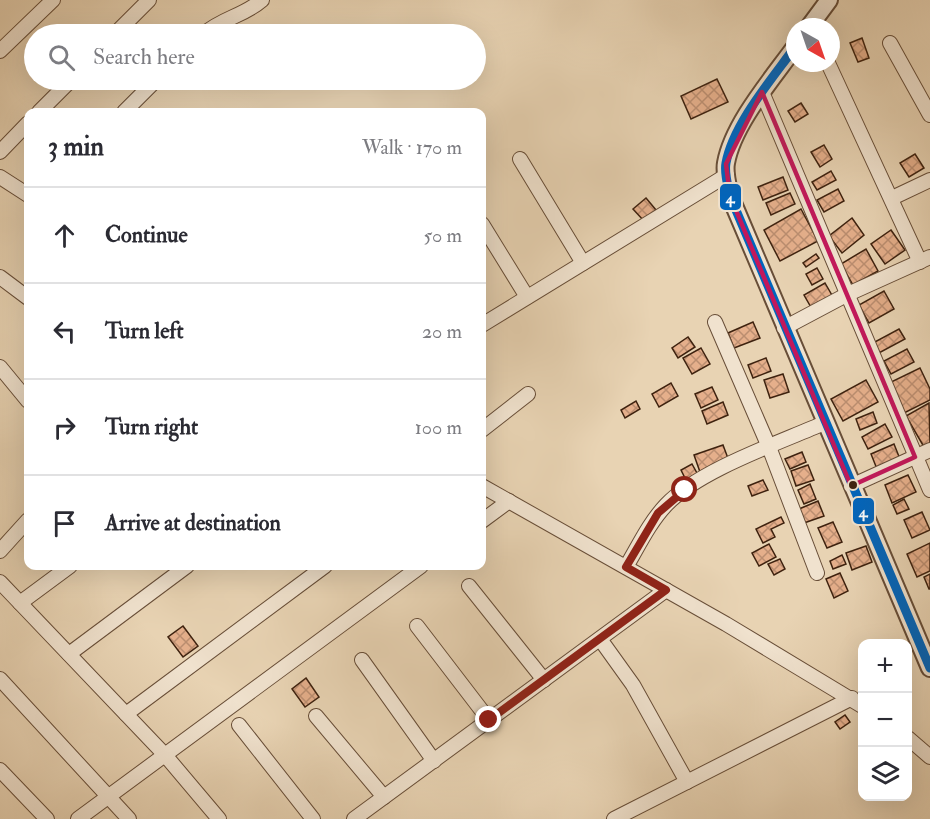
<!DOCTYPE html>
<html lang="en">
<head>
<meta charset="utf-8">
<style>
  body { margin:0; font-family:"IM FELL Double Pica",serif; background:#f2f2f3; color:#2b2b33 }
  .controls { position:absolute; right:18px; bottom:18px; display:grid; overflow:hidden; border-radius:12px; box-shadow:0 6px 24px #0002 }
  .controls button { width:54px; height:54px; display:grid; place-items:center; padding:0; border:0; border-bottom:2px solid #e1e1e2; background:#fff; color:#2b2b33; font:30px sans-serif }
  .compass { position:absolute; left:786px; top:18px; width:54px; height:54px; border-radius:50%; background:#fff; box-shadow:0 6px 24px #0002; rotate:140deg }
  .stop { position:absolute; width:18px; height:18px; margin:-14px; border:4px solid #8f2418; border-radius:50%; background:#fff }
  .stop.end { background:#8f2418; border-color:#fff; box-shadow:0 2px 6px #0008 }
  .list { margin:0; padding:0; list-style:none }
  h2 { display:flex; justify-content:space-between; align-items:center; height:78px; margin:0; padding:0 24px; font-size:26px }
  h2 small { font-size:20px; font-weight:400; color:#7c7c81 }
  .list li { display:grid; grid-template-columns:39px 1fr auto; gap:18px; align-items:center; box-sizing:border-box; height:96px; padding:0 24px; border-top:2px solid #e1e1e2 }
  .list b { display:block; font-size:22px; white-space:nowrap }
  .list em { font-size:20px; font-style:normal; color:#7c7c81 }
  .icon { flex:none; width:33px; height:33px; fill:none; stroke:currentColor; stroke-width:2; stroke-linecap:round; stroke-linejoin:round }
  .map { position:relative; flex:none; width:930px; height:819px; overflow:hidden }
  .search { position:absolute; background:#fff; box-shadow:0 6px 24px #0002; left:24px; top:24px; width:462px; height:66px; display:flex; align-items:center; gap:15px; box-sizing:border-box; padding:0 21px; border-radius:33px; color:#7c7c81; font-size:22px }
  .panel { position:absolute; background:#fff; box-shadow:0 6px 24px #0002; left:24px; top:108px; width:462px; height:462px; border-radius:12px }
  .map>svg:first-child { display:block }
  .building { fill:url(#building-cross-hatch); stroke:#3e220f; stroke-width:1.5 }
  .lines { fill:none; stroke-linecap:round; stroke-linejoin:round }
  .minor-casing { stroke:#684e38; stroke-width:16 }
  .tertiary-casing { stroke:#684e38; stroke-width:20 }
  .minor { stroke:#f0e2ce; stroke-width:14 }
  .tertiary { stroke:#f0e2ce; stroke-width:16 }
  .bus-1-casing { stroke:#f0e2ce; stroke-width:14 }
  .bus-1 { stroke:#0065bd; stroke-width:9 }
  .route { stroke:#8f2418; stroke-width:8 }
  .marked { fill:none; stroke:#c2185b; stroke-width:4.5; stroke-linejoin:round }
  .bus-dot { fill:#3e220f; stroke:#f0e2ce; stroke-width:2 }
  .line-badge { stroke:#f0e2ce; stroke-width:2 }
  .badge-label { font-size:16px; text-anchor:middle; font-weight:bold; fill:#fff }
</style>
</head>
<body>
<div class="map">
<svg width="930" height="819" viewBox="0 0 930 819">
  <defs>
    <pattern id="building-cross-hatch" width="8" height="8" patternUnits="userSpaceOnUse" patternTransform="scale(1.5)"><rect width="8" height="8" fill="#e5af8b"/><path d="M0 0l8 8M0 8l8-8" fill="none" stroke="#bb8e70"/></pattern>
  </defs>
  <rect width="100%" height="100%" fill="#e8d3b3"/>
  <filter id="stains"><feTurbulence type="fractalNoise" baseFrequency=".00333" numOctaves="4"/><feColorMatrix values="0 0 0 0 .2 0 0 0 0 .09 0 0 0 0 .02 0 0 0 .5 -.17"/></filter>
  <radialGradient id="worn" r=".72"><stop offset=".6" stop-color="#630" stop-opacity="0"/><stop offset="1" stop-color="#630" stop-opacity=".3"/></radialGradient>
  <g class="building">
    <path d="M862,38L869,58L858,62L850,43Z"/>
    <path d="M717,79L728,102L691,119L681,96Z"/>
    <path d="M801,103L808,114L795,122L788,111Z"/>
    <path d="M824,145L832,159L820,167L811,152Z"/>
    <path d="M915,154L924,168L909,177L900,163Z"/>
    <path d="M831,171L836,180L817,190L812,182Z"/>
    <path d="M783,177L788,190L763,200L758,187Z"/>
    <path d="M838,189L844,201L824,212L817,200Z"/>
    <path d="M790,193L795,204L771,215L766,203Z"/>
    <path d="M646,198L656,210L644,221L633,209Z"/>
    <path d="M801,209L818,241L780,261L764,230Z"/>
    <path d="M852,218L864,235L842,253L829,236Z"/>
    <path d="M891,230L905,250L885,264L871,244Z"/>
    <path d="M866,249L878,271L853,285L841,264Z"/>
    <path d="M816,254L819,258L806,267L803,263Z"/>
    <path d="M817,268L823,279L812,285L806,274Z"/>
    <path d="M825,283L833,297L812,309L804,295Z"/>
    <path d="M884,291L894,309L869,323L859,305Z"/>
    <path d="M753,322L760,338L734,348L728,333Z"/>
    <path d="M899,329L905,339L877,354L871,344Z"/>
    <path d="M688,337L695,347L678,358L672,348Z"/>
    <path d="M701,348L710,364L692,374L683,358Z"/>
    <path d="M907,349L914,362L891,374L884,361Z"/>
    <path d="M766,358L771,371L753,378L748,365Z"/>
    <path d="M920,368L930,389V400L904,413L889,383Z"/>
    <path d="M783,374L789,392L770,398L764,380Z"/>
    <path d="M866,380L878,402L843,421L831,399Z"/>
    <path d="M671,383L678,396L659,407L652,394Z"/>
    <path d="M712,387L718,400L701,408L695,394Z"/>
    <path d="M636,401L640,409L625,418L621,410Z"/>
    <path d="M723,402L728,415L707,424L702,411Z"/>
    <path d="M929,403L930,444L924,447L906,416Z"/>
    <path d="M873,412L877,423L860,430L856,419Z"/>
    <path d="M885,424L892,437L868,449L862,437Z"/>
    <path d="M894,444L900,459L877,469L871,454Z"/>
    <path d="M723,445L729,461L700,472L694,455Z"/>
    <path d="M802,452L806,462L790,469L785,459Z"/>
    <path d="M692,464L698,475L686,480L681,470Z"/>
    <path d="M808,465L814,480L796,486L791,471Z"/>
    <path d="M908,475L916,492L892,503L885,485Z"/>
    <path d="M763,480L768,490L752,496L748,486Z"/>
    <path d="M810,484L816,499L804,504L798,490Z"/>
    <path d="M904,499L909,509L897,514L893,505Z"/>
    <path d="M818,501L824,516L804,523L799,509Z"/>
    <path d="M922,512L930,530L912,538L904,520Z"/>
    <path d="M781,517L784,523L771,529L775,537L763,543L756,529Z"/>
    <path d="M833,522L842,542L827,548L818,528Z"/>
    <path d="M930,543V571L917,577L907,554Z"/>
    <path d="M769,544L776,557L759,566L752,553Z"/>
    <path d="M866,546L872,562L852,570L846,553Z"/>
    <path d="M842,555L846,564L833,569L830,561Z"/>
    <path d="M780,559L785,569L774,575L768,564Z"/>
    <path d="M840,573L848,591L834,598L826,579Z"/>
    <path d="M930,574V589H929L924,577Z"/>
    <path d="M183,626L198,646L183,657L168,637Z"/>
    <path d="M306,678L319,697L305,707L292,689Z"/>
    <path d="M845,715L850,722L840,729L835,722Z"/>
  </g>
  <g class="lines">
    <defs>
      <g id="minor">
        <path d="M115,34L149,0"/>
        <path d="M204,34C222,18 244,16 262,0"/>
        <path d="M890,43L930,115"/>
        <path d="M0,51L53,0"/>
        <path d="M828,63L920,262"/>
        <path d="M762,92L930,490"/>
        <path d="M39,112L71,80"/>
        <path d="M124,112L156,80"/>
        <path d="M0,152L28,123"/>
        <path d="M520,159L583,263"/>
        <path d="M0,177L28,195"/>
        <path d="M892,198L930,180"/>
        <path d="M482,224L527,297"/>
        <path d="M0,277L28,298"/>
        <path d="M715,322L769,447L817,573"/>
        <path d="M482,325L727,175"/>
        <path d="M784,328L848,294L930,257"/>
        <path d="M0,367L28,401"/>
        <path d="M482,430L528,394"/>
        <path d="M482,486L726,624L862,706"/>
        <path d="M851,486L930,450"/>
        <path d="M482,521L509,501"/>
        <path d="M0,551L28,520"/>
        <path d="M626,567C638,547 649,523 666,505C699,470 779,443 824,423"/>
        <path d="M0,582L165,755L219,819"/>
        <path d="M469,586L544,680"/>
        <path d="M20,603L70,566"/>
        <path d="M417,626L489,720"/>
        <path d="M600,639L633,685L687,782"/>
        <path d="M69,654L187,566"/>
        <path d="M362,660L434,761"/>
        <path d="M0,679L129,819"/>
        <path d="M126,714L325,566"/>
        <path d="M316,716L384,797"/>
        <path d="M239,725L313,819"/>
        <path d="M908,738L930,757"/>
        <path d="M0,770L47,819"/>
        <path d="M78,819L421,566"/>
        <path d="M354,819L666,590"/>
        <path d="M614,819L852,698"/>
      </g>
      <g id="tertiary">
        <path d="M809,27L829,0"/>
        <path d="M795,47C772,79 733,124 726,163C724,173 728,186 730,196L930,668"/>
      </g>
    </defs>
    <use href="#minor" class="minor-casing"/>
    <use href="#tertiary" class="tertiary-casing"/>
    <use href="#minor" class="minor"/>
    <use href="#tertiary" class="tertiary"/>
    <defs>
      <path id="bus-1" d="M795,47C772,79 733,124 726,163C724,173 728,186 730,196L930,668"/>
    </defs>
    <use href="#bus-1" class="bus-1-casing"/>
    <use href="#bus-1" class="bus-1"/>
  </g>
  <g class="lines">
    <path class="route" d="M489,720L666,590L626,567L658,513L685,490"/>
  </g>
  <path class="marked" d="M762,92L915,457L851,486L730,196L726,164Z"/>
  <circle class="bus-dot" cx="853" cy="485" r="5"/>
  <g class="line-badge">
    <rect x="719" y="183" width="23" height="28" rx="6" fill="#0065bd"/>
    <rect x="852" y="497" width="23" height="28" rx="6" fill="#0065bd"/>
  </g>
  <g class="badge-label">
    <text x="730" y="203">4</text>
    <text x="863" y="517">4</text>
  </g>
  <rect width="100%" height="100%" filter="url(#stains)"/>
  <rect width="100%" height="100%" fill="url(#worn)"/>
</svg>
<div class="controls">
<button>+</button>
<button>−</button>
<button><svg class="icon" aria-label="layers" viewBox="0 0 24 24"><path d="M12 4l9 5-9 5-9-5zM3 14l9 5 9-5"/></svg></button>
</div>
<svg class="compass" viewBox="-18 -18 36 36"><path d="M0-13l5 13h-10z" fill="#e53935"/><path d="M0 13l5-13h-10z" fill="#7c7c81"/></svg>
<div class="stop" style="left:685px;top:490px"></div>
<div class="stop end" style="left:489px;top:720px"></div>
<div class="search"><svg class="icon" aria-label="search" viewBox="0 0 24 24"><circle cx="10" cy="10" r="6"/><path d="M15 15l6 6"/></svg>Search here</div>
<section class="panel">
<h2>3 min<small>Walk · 170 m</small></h2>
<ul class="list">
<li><svg class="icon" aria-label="ahead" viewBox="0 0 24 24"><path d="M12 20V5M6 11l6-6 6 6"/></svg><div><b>Continue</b></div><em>50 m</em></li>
<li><svg class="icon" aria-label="left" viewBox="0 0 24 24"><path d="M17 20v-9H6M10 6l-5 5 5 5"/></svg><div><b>Turn left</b></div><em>20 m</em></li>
<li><svg class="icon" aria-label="right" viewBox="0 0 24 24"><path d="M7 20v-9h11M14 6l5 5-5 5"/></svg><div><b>Turn right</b></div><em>100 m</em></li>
<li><svg class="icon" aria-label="arrive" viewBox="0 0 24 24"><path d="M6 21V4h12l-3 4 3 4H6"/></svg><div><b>Arrive at destination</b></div></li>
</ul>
</section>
</div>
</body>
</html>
